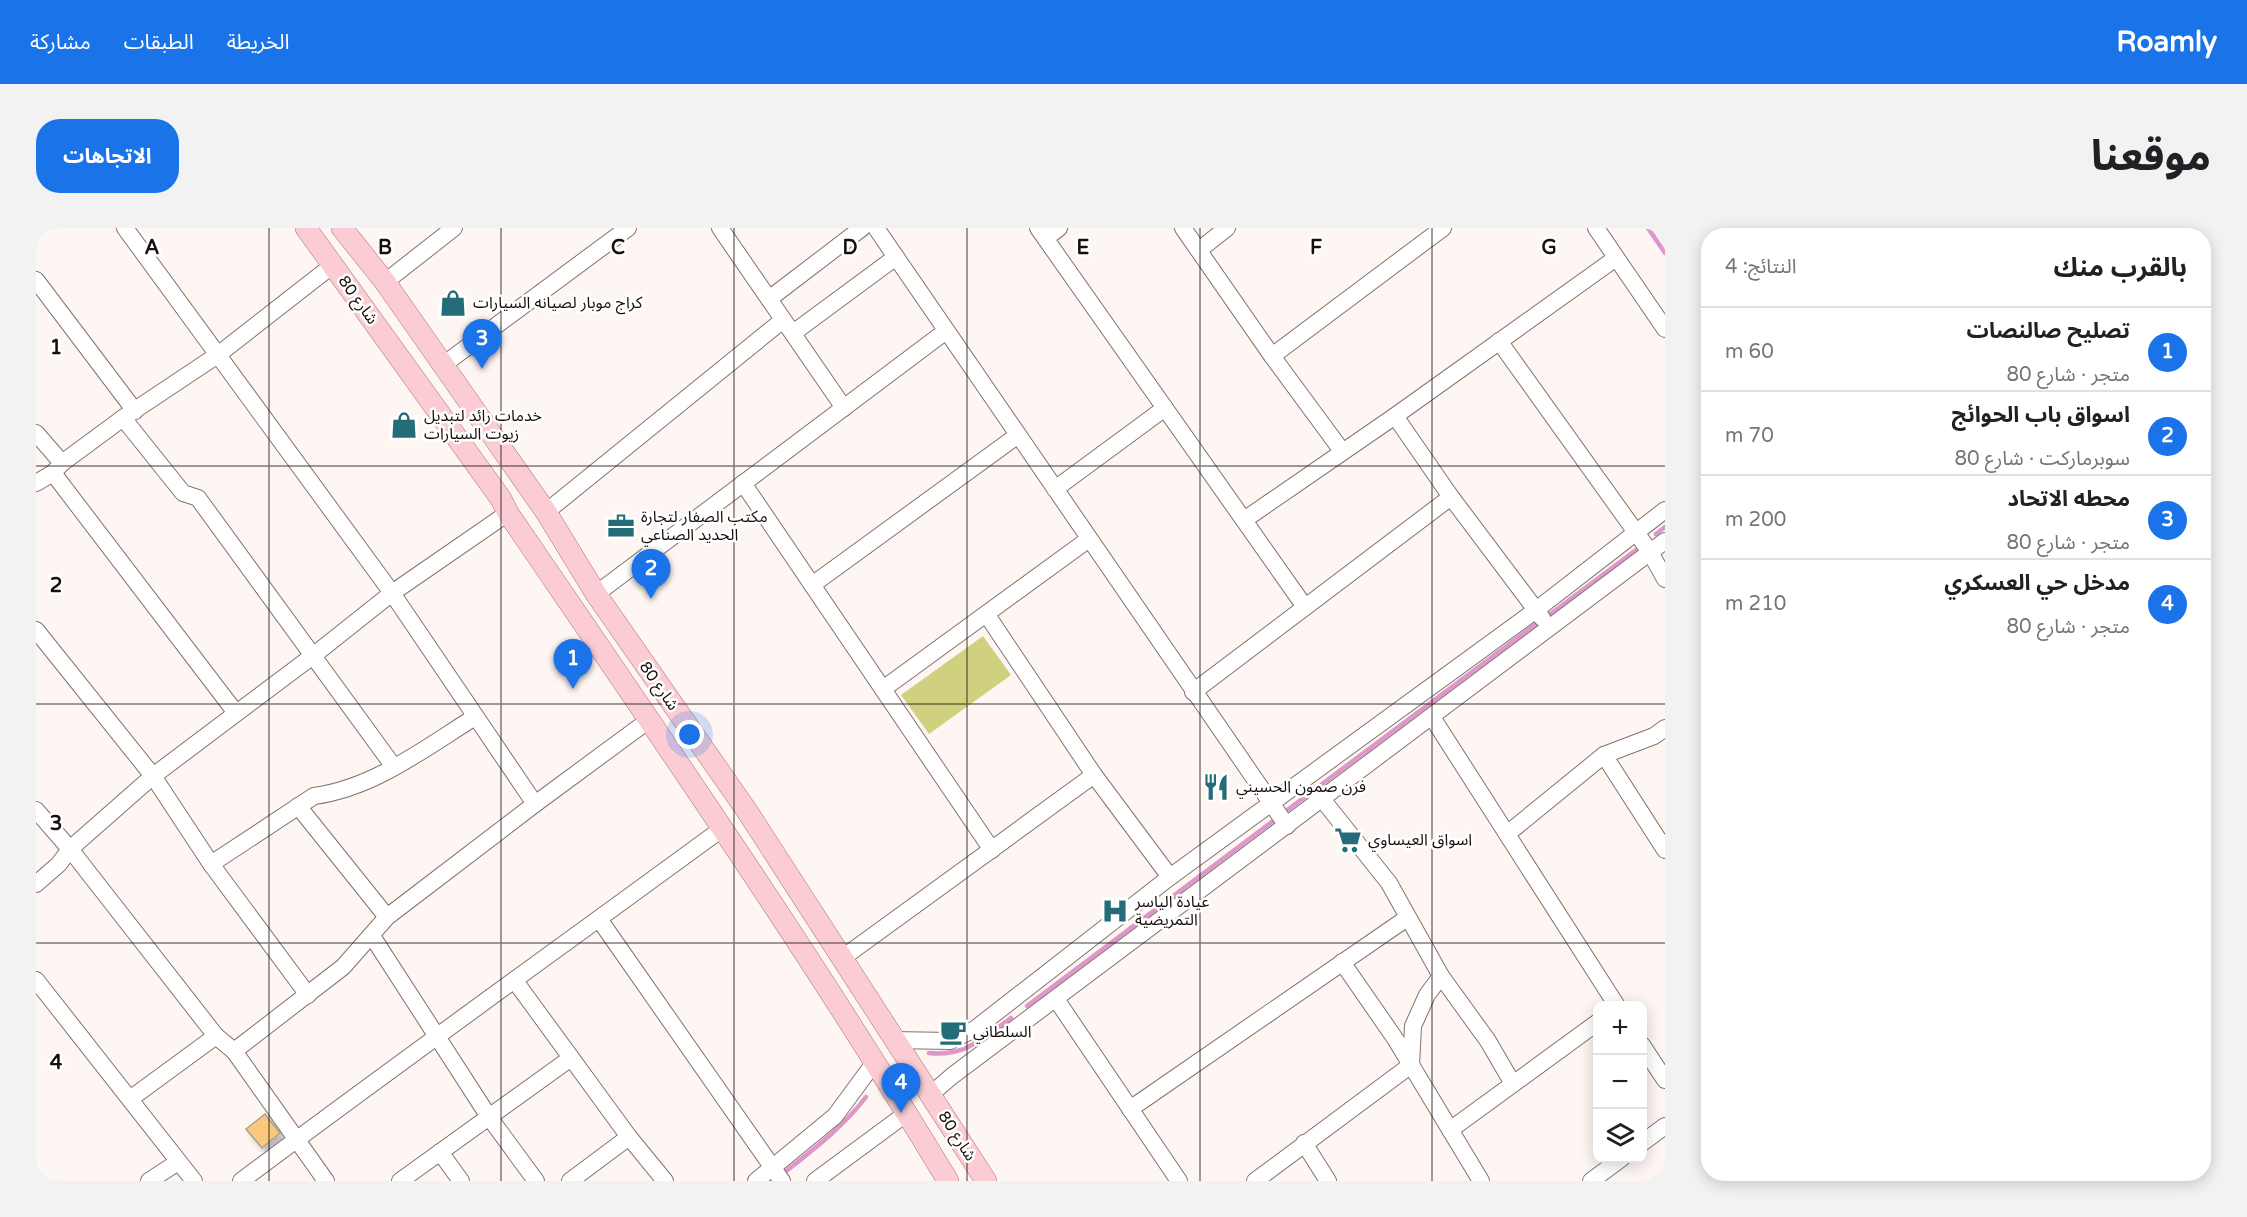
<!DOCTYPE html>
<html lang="ar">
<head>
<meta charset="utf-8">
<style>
  body { margin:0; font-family:"Varela Round","Noto Sans Arabic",sans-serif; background:#f2f2f2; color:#202124; direction:rtl }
  .controls { position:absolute; right:18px; bottom:18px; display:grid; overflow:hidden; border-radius:12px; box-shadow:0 3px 15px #0003 }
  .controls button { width:54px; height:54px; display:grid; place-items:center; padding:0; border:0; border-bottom:2px solid #e0e0e0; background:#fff; color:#202124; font:30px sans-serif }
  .you { position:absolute; left:654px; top:507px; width:21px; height:21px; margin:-15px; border:4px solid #fff; border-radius:50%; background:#1a73e8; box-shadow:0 0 0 9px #1a73e833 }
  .badge { display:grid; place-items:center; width:39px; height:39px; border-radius:50%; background:#1a73e8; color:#fff; font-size:20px; font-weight:700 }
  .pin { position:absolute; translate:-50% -50px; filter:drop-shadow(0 2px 3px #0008) }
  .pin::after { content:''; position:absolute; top:32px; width:21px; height:18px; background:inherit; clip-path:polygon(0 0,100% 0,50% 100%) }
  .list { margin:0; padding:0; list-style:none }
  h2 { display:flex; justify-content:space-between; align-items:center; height:78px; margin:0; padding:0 24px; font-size:26px }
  h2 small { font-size:20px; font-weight:400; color:#757577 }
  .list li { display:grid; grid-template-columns:39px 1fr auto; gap:18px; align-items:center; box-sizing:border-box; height:84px; padding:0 24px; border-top:2px solid #e0e0e0 }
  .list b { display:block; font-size:22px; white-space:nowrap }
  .list p { margin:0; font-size:20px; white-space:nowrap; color:#757577 }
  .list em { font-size:20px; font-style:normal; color:#757577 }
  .icon { flex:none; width:33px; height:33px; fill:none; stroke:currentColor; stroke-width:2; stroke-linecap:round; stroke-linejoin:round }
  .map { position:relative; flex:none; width:1629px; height:953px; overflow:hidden; direction:ltr; border-radius:24px }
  header { display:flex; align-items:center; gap:36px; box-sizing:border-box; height:84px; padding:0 30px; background:#1a73e8; color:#fff }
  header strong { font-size:28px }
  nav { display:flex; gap:33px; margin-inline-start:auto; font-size:21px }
  .intro { display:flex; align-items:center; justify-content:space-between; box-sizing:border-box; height:144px; padding:0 36px }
  h1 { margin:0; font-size:42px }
  .button { padding:15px 27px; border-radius:24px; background:#1a73e8; color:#fff; font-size:21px; font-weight:700 }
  main { display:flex; gap:36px; padding:0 36px }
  aside { flex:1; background:#fff; border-radius:24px; box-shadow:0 3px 15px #0003 }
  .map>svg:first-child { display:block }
  .green { fill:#d0d17e }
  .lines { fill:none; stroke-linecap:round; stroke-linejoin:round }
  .stream { stroke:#de97cb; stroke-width:4.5 }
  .building { fill:#fac87e; stroke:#aa9f91; stroke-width:1.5; filter:url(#shadow) }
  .minor-casing { stroke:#84736c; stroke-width:18 }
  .major-casing { stroke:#aa747b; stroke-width:22 }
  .minor { stroke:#fff; stroke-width:16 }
  .major { stroke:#fbccd3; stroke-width:21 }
  .grid { fill:none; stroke:#160f0d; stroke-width:1.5; stroke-opacity:0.55 }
  .labels { text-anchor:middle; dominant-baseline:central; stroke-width:5; stroke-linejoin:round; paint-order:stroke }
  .street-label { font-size:16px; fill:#160f0d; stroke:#fff }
  .poi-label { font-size:16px; fill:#160f0d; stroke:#fff; text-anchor:start }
  .grid-label { font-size:20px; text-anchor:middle; font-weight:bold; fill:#160f0d; stroke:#fff; stroke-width:5; stroke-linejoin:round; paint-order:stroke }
</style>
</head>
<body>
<header>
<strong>Roamly</strong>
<nav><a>الخريطة</a><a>الطبقات</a><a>مشاركة</a></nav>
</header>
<div class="intro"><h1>موقعنا</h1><a class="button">الاتجاهات</a></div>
<main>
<aside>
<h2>بالقرب منك<small>النتائج: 4</small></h2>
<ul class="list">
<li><span class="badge">1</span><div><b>تصليح صالنصات</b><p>متجر · شارع 80</p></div><em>60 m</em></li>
<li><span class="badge">2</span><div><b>اسواق باب الحوائج</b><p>سوبرماركت · شارع 80</p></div><em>70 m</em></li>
<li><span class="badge">3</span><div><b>محطه الاتحاد</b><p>متجر · شارع 80</p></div><em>200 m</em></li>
<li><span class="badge">4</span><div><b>مدخل حي العسكري</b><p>متجر · شارع 80</p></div><em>210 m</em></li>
</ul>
</aside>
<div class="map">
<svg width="1629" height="953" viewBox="0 0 1629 953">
  <defs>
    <filter id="shadow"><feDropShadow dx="5.5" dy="5.5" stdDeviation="3" flood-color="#0004"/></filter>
  </defs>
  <rect width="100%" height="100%" fill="#fef6f3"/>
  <path class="green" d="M947,408L975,447L893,506L865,467Z"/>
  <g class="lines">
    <g class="stream">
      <path d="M1612,0L1629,25"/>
      <path d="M1620,306L1629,299"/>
      <path d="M1513,387L1604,319"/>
      <path d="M1250,583L1500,396"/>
      <path d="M991,778L1237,593"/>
      <path d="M893,825C929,829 947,810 975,790"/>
      <path d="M749,944C778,921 807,899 830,869"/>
    </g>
  </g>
  <path class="building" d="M229,886L244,905L226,920L210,901Z"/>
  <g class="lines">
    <defs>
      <g id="minor">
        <path d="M89,0L356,365L499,576"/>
        <path d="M684,0L808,180"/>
        <path d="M840,0L1251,598"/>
        <path d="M1002,0L1269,379"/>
        <path d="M1147,0L1236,128L1306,223"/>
        <path d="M1560,0L1629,101"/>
        <path d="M1010,10L1023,0"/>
        <path d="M1163,22L1191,0"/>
        <path d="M0,52L99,183"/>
        <path d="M349,54L418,0"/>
        <path d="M733,71L826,0"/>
        <path d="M757,105L860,29"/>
        <path d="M1463,113L1614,324L1629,351"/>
        <path d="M1236,128L1407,0"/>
        <path d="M407,137L592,0"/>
        <path d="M1359,188L1415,269L1506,390"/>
        <path d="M87,190L147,265L162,270L358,539"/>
        <path d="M0,205L26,235"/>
        <path d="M17,245L200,485"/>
        <path d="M0,255L17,245L26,235L87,190L183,126L297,37"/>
        <path d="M707,255L956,622"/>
        <path d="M1019,261L1129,180"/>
        <path d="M510,284L747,92"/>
        <path d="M1208,292L1359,188L1580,30"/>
        <path d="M776,357L982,207"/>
        <path d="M560,366L910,103"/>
        <path d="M951,387L1058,547L1134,649"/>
        <path d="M0,402L117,548L175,636L272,767"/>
        <path d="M847,461L1053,311"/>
        <path d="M1157,464L1415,269"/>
        <path d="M1396,489L1581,778"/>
        <path d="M1568,527L1629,622"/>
        <path d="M262,578L351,689"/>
        <path d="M0,582L34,621L180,808L198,823L290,953"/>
        <path d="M1471,606L1568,527L1618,508L1629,500"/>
        <path d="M175,636L278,568C338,560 389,520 439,489"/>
        <path d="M0,656L23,636L34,621L117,548L278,427L356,365L472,285"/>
        <path d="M563,691L746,953"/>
        <path d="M336,708L453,889L500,953"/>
        <path d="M805,731L1058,547"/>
        <path d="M1306,734L1360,812L1445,953"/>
        <path d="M1405,748L1452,813L1477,856"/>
        <path d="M0,752L158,953"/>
        <path d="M479,753L593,909L629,953"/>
        <path d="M1020,771L1143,953"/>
        <path d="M858,812L914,813L939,801L1134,649L1500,382L1629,282"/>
        <path d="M1606,817L1629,852"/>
        <path d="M198,823L307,739L351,689L499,576L613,492"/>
        <path d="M894,867L916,848L1629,313"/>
        <path d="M94,871L180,808"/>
        <path d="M1094,881L1371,690"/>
        <path d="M1414,902L1562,794"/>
        <path d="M1268,915L1292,953"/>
        <path d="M1606,915L1629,898"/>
        <path d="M404,924L425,953"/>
        <path d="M113,953L142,934"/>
        <path d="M205,953C364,834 526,718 687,600"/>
        <path d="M364,953L535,830"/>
        <path d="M534,953L593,909"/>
        <path d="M720,953L799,888L838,835"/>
        <path d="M779,953L871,885"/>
        <path d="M1219,953L1375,837L1377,798L1391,767L1405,748L1353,655L1286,571"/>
        <path d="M1555,953L1586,930"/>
      </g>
      <g id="major">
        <path d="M270,0L465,271L472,285C622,505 774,724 912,953"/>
        <path d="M306,0L349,54L510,284L560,366L711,583L950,953"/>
      </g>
    </defs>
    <use href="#minor" class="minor-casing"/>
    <use href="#major" class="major-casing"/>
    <use href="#minor" class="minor"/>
    <use href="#major" class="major"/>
  </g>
  <path class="grid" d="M233,0V953M465,0V953M698,0V953M931,0V953M1164,0V953M1396,0V953M0,238H1629M0,476H1629M0,715H1629"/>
  <defs>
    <symbol id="shop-bare" viewBox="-9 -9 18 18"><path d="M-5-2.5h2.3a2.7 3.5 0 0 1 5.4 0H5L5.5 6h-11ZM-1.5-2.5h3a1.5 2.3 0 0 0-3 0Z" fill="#246d78" stroke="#fff" stroke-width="2.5" paint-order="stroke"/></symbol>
    <symbol id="office-bare" viewBox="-9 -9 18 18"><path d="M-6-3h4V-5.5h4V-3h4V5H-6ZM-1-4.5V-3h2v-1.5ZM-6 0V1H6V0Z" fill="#246d78" stroke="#fff" stroke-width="2.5" paint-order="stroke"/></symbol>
    <symbol id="restaurant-bare" viewBox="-9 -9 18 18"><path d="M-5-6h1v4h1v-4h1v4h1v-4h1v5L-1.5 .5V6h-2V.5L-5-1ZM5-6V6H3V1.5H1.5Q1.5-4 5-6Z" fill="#246d78" stroke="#fff" stroke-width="2.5" paint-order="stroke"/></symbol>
    <symbol id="supermarket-bare" viewBox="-9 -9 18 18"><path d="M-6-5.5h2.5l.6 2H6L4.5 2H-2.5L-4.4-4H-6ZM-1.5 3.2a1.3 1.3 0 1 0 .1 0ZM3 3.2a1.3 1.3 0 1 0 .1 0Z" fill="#246d78" stroke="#fff" stroke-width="2.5" paint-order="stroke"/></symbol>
    <symbol id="hospital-bare" viewBox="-9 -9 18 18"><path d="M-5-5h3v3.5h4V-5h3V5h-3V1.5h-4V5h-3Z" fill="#246d78" stroke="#fff" stroke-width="2.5" paint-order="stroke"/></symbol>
    <symbol id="cafe-bare" viewBox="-9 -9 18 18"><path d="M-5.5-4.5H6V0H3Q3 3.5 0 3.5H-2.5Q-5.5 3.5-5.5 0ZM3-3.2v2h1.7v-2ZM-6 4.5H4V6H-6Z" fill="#246d78" stroke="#fff" stroke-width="2.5" paint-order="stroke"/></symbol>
  </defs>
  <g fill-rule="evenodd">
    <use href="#shop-bare" x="398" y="56" width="38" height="38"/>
    <use href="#shop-bare" x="349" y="178" width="38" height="38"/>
    <use href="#office-bare" x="566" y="279" width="38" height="38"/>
    <use href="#restaurant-bare" x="1161" y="540" width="38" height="38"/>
    <use href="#supermarket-bare" x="1293" y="593" width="38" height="38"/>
    <use href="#hospital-bare" x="1060" y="664" width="38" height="38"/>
    <use href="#cafe-bare" x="898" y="785" width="38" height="38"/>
  </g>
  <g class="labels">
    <g class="street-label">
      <text transform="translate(322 72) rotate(54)">شارع 80</text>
      <text transform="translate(623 458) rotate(55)">شارع 80</text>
      <text transform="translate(921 908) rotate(57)">شارع 80</text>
    </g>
    <g class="poi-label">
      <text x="437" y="75">كراج موبار لصيانه السيارات</text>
      <text x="388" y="188">خدمات رائد لتبديل<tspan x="388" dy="18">زيوت السيارات</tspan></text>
      <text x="605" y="289">مكتب الصفار لتجارة<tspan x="605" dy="18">الحديد الصناعي</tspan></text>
      <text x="1200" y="559">فرن صمون الحسيني</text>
      <text x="1332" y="612">اسواق العيساوي</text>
      <text x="1099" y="674">عيادة الياسر<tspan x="1099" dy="18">التمريضية</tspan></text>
      <text x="937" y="804">السلطاني</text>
    </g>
  </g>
  <g class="grid-label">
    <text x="116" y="26">A</text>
    <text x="349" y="26">B</text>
    <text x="582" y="26">C</text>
    <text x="814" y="26">D</text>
    <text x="1047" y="26">E</text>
    <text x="1280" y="26">F</text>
    <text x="1513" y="26">G</text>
    <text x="20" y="126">1</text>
    <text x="20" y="364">2</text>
    <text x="20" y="602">3</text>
    <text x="20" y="841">4</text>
  </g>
</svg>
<div class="controls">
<button>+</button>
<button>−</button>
<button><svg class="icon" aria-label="layers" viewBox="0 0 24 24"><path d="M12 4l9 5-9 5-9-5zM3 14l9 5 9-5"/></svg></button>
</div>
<div class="you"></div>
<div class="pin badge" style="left:537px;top:461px">1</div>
<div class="pin badge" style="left:615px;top:371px">2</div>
<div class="pin badge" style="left:446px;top:141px">3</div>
<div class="pin badge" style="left:865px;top:885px">4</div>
</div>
</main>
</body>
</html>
